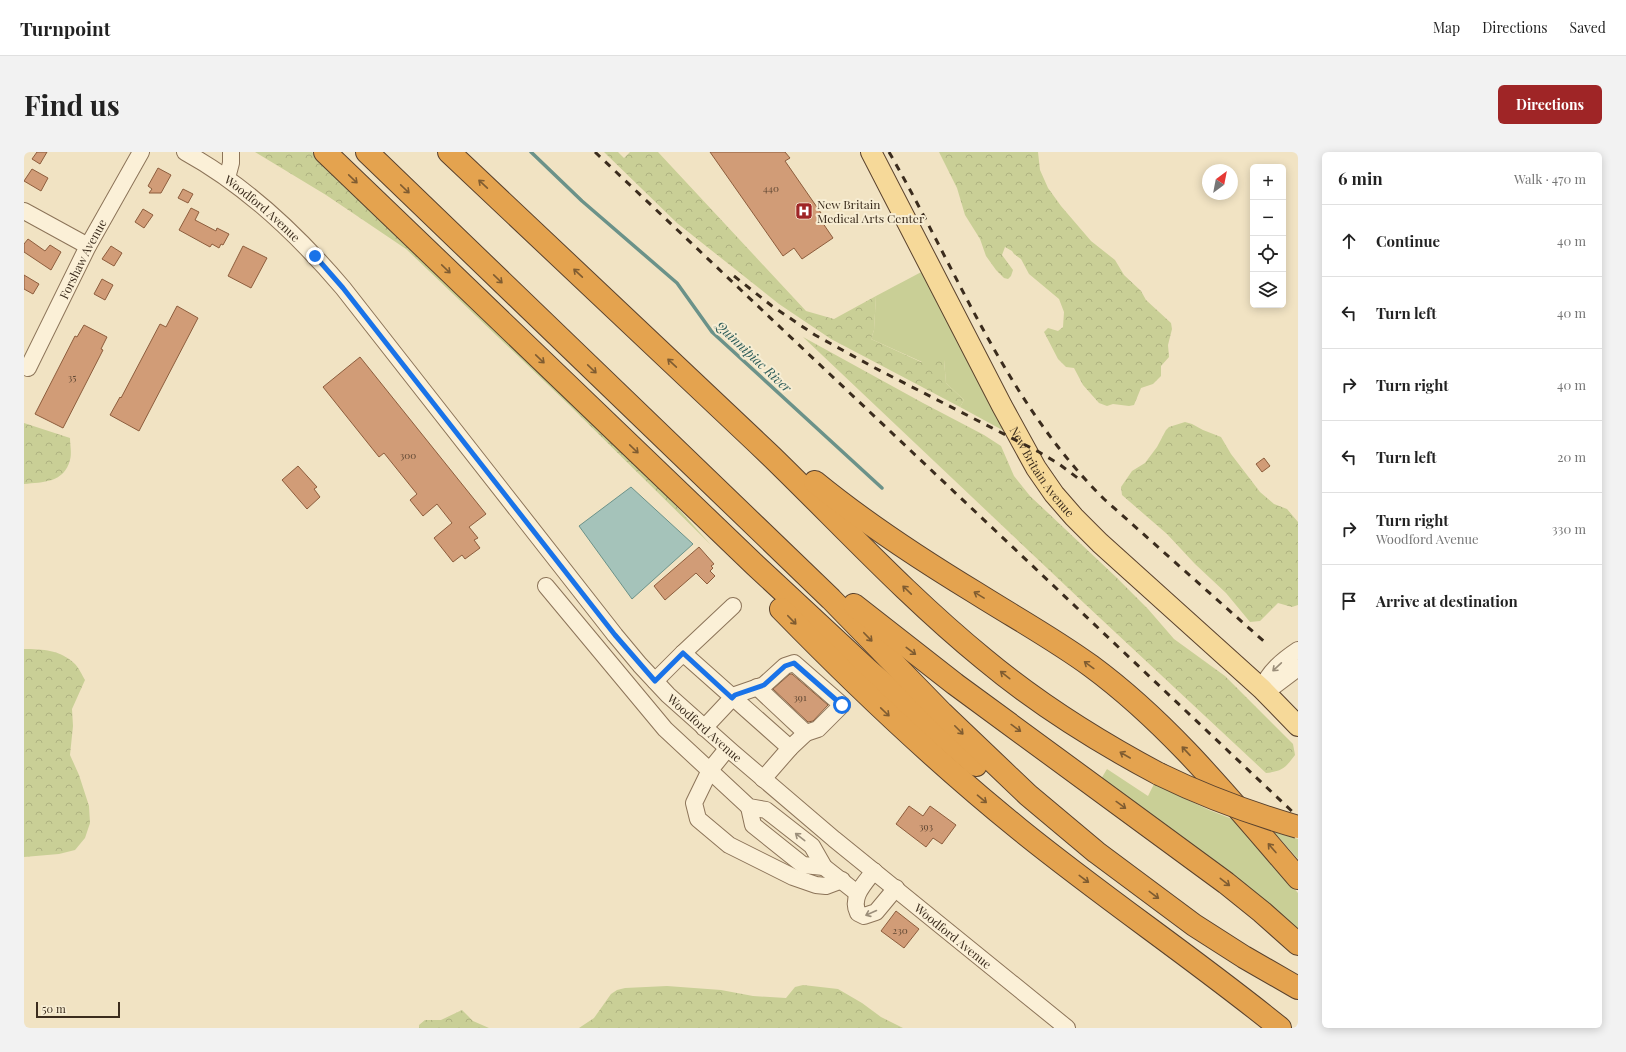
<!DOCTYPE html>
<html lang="en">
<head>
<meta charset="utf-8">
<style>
  body { margin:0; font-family:"Playfair Display",serif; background:#f2f2f2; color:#222 }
  .controls { position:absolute; right:12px; top:12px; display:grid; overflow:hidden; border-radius:6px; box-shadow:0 2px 10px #0003 }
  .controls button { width:36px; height:36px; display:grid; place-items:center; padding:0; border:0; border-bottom:1px solid #e0e0e0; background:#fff; color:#222; font:20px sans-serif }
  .compass { position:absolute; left:1178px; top:12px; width:36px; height:36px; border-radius:50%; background:#fff; box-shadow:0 2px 10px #0003; rotate:32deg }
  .scale { position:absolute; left:12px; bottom:10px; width:84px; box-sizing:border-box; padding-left:4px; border:2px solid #3b2c1d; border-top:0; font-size:11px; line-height:14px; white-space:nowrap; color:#3b2c1d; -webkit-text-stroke:3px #f7edd3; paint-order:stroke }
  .stop { position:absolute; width:12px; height:12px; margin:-9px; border:3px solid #1a73e8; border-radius:50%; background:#fff }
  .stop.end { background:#1a73e8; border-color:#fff; box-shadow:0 1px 4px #0008 }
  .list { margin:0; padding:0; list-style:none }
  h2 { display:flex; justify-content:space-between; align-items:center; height:52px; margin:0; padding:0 16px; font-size:17px }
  h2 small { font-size:13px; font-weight:400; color:#767676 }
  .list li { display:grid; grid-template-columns:26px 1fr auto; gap:12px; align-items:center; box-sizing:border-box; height:72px; padding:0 16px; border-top:1px solid #e0e0e0 }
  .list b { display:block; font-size:15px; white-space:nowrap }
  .list p { margin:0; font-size:13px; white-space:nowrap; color:#767676 }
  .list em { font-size:13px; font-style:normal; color:#767676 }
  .icon { flex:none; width:22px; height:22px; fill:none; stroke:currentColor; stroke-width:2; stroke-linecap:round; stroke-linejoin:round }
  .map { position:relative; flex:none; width:1274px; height:876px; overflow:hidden; border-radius:6px }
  header { display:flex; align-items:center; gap:24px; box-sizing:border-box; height:56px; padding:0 20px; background:#fff; border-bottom:1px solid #e0e0e0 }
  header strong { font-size:19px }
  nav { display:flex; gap:22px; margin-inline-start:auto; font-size:14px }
  .intro { display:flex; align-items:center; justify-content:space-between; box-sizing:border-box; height:96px; padding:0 24px }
  h1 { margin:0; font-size:28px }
  .button { padding:10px 18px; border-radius:6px; background:#9f2526; color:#fff; font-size:14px; font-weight:700 }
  main { display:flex; gap:24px; padding:0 24px }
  aside { flex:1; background:#fff; border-radius:6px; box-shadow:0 2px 10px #0003 }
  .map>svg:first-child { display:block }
  .grass { fill:#c9cf96 }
  .forest { fill:url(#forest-crowns) }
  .water { fill:#a5c3ba; stroke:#6b9289 }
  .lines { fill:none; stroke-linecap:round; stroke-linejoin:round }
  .stream { stroke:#6b9289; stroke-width:3.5 }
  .building { fill:#d19c77; stroke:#8d5d3d }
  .minor-casing { stroke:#8c7459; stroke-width:18 }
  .major-casing { stroke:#5a422d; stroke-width:22 }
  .highway-casing { stroke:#5a422d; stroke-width:24 }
  .minor { stroke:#fbf0d7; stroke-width:16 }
  .major { stroke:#f6d999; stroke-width:20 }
  .highway { stroke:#e4a34f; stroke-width:22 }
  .rail { stroke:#3b2c1d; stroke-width:3; stroke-dasharray:7 7; stroke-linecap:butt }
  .highway-bridge-casing { stroke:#5a422d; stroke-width:24; stroke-linecap:butt }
  .highway-bridge { stroke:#e4a34f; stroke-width:22 }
  .oneway { stroke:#7f5c31 }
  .oneway2 { stroke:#9b8e7a }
  .route { stroke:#1a73e8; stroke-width:5 }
  .labels { text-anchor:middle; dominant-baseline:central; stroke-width:4; stroke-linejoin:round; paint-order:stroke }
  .number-label { font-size:10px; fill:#604834 }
  .poi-label { font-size:12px; fill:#3b2c1d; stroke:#f7edd3; text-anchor:start }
  .street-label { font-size:12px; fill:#3b2c1d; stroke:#f7edd3 }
  .water-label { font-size:13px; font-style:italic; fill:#2c5c59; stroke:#f7edd3 }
</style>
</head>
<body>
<header>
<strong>Turnpoint</strong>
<nav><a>Map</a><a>Directions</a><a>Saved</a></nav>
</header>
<div class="intro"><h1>Find us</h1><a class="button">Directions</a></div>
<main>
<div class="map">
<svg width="1274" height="876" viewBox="0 0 1274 876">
  <defs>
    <pattern id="forest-crowns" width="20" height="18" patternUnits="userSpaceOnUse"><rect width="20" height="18" fill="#c9cf96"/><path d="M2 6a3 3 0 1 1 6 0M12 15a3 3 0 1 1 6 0" fill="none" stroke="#aeb281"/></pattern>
  </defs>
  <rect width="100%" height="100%" fill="#f1e3c3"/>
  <g class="grass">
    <path d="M903,117L982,280L936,255L940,248L922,231L920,208L898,210L847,187L850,178L852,144Z"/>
    <path d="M1083,617L1124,644L1130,632L1185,658L1216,670L1274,741V780L1241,748L1196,712L1077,627Z"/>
    <path d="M1250,680L1274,687V707Z"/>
  </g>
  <g class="forest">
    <path d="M231,0H288L619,317L687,393L544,252L382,97L302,43Z"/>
    <path d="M580,0H594L600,6L606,0H634L782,159L810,167L852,144L850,178L847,187L897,210L915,201L920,208L922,231L940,248L936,255L807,187L755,152L653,71Z"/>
    <path d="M915,0H1014L1016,18L1024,36L1037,54L1067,89L1091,108L1100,123L1117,139L1122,148L1147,171L1148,177L1144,193L1145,205L1137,214V224L1129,232L1117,236L1110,253L1105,254L1089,252L1083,254L1075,251L1059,233L1050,216L1042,215L1034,207L1020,180L1024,176L1034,179L1039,175L1040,160L1035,147L1005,122L997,107L990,102L988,99L981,95L978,103L989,118L987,124L984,127L980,126L972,118L962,104L956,87L941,63L933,36Z"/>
    <path d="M779,185L899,251L960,283L977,294L990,324L1006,344L1092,425L1124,457L1150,487L1201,524L1269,592L1271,603C1261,616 1259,619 1242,621L1061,452Z"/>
    <path d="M1161,270L1168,272L1179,278L1197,285L1207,302L1236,340L1250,352L1263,357L1274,370V453L1268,455L1254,451L1236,469L1226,470L1202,441L1171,412L1143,382L1098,343L1097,335L1108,319L1121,311L1133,295L1142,278L1145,275Z"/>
    <path d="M0,271L46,286C46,292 48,302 46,308C40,331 19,330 0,332Z"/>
    <path d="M0,497C18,497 37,498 51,512C55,516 58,523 61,528L48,557L49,574L46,603L55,623L65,654L66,671L61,686L51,698L35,702L0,705Z"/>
    <path d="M779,833L814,837L838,851L857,865L879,876H555L570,866L587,842L593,838L601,836L643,834L697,838L729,844L762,846L771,835Z"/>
    <path d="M438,858L449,869L465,876H395V873L401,868H417Z"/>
  </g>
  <path class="water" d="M607,335L669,392L608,447L555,374Z"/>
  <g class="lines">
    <path class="stream" d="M507,0L558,49L653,131L688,180L858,336"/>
  </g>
  <g class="building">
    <path d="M13,0H23L16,12L8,7Z"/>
    <path d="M686,0H761L766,6L761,9L797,61L794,64L809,86L778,107L770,96L759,104Z"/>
    <path d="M134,16L147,23L137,41H125L128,37L124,34Z"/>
    <path d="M8,17L24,26L17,39L0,29Z"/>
    <path d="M159,37L169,42L164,51L154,46Z"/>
    <path d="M167,56L175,60L171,68L192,79L193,76L205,82L199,93L197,92L195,96L188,92L186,95L155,78Z"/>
    <path d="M119,57L129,63L120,76L111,70Z"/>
    <path d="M4,87L21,99L26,93L37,100L27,118L0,100V92Z"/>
    <path d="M87,94L98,101L90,114L78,107Z"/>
    <path d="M219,94L243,106L227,136L204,124Z"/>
    <path d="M0,123L15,132L9,142L0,137Z"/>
    <path d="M78,127L89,133L81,148L70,142Z"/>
    <path d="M153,154L174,166L115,279L86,263L96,245L97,246L136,172L142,175Z"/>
    <path d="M60,173L83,185L77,197L79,198L39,276L11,262L51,184L53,185Z"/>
    <path d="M336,205L462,362L445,375L454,386L450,388L456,396L441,407L438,403L429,410L410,386L428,371L413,352L399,364L386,348L393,342L360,301L355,305L299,235Z"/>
    <path d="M1240,306L1246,314L1238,320L1232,312Z"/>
    <path d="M274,314L293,335L290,337L296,345L283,357L258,328Z"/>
    <path d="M675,395L690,412L687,414L689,416L686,419L691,424L683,432L672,421L641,448L630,434Z"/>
    <path d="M766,522H768L804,553L789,569L784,570L749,537Z"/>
    <path d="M885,654L899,664L906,654L932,673L918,692L909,686L902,695L872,672Z"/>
    <path d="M872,759L895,777L880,796L857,779Z"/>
  </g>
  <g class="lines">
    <defs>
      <g id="minor">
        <path id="s1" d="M161,0C223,34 274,83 319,136L591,483L616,513L644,543L708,600L810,687L1043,876"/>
        <path d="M203,26L207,11V0"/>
        <path d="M0,59L64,94"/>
        <path id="s2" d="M4,216L64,94L117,0"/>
        <path d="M522,434L641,577L725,655L742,658L788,694L800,715L833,741"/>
        <path d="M1274,498C1259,508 1244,520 1238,537L1250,534L1274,516"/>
        <path d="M659,501L709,454"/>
        <path d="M631,529L659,501L766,596"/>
        <path d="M733,535L782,581"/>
        <path d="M680,576L711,543L740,533L761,514L770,511L818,553L794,577L782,581L766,596L739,627"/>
        <path d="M703,597L686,618L670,651L674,667L705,693L769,725L792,733L802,734L818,728"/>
        <path d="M725,655L729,673L779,713L800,715"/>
        <path d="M850,719C841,731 826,745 834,761L840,764L852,760L872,736"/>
      </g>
      <g id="major">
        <path id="s3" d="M847,0L978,254L1012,316L1030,342L1050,365L1076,391L1238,537L1274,574"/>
      </g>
      <g id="highway">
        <path d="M301,0L731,413L844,518L952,613"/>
        <path d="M343,0L807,447L918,561L1004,643L1072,700L1170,773L1220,805L1274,836"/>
        <path d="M425,0C532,101 640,202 747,304C817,372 884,445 960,507C1014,552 1073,589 1135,622"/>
        <path d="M791,330C841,371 896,407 952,441C990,465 1030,487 1067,514C1147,573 1209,651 1274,726"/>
        <path d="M830,453L931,532L1202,731L1238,760L1274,792"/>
        <path d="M757,457C833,535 911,609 995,677C1080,746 1171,807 1256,876"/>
      </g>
    </defs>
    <use href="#minor" class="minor-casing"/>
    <use href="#major" class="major-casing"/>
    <use href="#highway" class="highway-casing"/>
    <use href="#minor" class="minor"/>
    <use href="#major" class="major"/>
    <use href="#highway" class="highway"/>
    <g class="rail">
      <path d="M571,0L1274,665"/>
      <path d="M865,0C933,118 982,250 1080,347L1244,493"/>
      <path d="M710,124L748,154L791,183L851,216L1015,300L1035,312L1055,327"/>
    </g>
    <defs>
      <path id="highway-bridge" d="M1135,622C1180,644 1226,661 1274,675"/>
    </defs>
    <use href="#highway-bridge" class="highway-bridge-casing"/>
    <use href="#highway-bridge" class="highway-bridge"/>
  </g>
  <defs><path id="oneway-shaft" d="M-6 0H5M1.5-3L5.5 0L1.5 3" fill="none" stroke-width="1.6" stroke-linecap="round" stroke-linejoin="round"/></defs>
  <g class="oneway">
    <use href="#oneway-shaft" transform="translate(329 27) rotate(44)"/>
    <use href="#oneway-shaft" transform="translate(459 32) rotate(-137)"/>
    <use href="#oneway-shaft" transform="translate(381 37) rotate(44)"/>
    <use href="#oneway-shaft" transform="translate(422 117) rotate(44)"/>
    <use href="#oneway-shaft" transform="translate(554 121) rotate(-137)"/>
    <use href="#oneway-shaft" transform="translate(474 127) rotate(44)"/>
    <use href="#oneway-shaft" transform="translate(516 207) rotate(44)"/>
    <use href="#oneway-shaft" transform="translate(648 211) rotate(-137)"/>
    <use href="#oneway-shaft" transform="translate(568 217) rotate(44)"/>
    <use href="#oneway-shaft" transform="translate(610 297) rotate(44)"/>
    <use href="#oneway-shaft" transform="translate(883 438) rotate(-136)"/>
    <use href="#oneway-shaft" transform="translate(955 443) rotate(-149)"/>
    <use href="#oneway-shaft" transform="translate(768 468) rotate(46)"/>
    <use href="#oneway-shaft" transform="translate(844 485) rotate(46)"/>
    <use href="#oneway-shaft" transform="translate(887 499) rotate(37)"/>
    <use href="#oneway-shaft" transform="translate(1065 513) rotate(-144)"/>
    <use href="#oneway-shaft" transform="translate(981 523) rotate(-142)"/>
    <use href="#oneway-shaft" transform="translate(861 560) rotate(44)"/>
    <use href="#oneway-shaft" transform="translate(992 576) rotate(36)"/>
    <use href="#oneway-shaft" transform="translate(935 578) rotate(45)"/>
    <use href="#oneway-shaft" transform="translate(1162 599) rotate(-133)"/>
    <use href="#oneway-shaft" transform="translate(1101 603) rotate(-150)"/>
    <use href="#oneway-shaft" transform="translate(958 647) rotate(40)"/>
    <use href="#oneway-shaft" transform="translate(1097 653) rotate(36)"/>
    <use href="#oneway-shaft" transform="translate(1248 696) rotate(-131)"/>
    <use href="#oneway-shaft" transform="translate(1060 727) rotate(37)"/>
    <use href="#oneway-shaft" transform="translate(1201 730) rotate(38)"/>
    <use href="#oneway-shaft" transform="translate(1130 743) rotate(37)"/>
  </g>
  <g class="oneway2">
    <use href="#oneway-shaft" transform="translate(1253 515) rotate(137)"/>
    <use href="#oneway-shaft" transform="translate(776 685) rotate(-142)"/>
    <use href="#oneway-shaft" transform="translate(847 761) rotate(156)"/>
  </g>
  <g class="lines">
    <path class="route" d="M291,104L319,136L591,483L631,529L659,501L708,546L711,543L740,533L761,514L770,511L818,553"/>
  </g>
  <defs>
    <symbol id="hospital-square" viewBox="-11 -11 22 22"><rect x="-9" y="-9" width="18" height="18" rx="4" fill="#9f2526" stroke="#f7edd3"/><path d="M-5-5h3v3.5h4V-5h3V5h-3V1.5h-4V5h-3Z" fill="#fff"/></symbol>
  </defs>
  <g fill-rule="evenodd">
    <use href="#hospital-square" x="770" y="49" width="20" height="20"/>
  </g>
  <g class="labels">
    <g class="number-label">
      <text x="747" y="36">440</text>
      <text x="48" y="225">35</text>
      <text x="384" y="303">300</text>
      <text x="776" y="545">391</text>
      <text x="902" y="674">393</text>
      <text x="876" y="778">230</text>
    </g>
    <g class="poi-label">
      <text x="793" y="52">New Britain<tspan x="793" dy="14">Medical Arts Center</tspan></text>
    </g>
    <g class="street-label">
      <text stroke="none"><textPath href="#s1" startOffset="96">Woodford Avenue</textPath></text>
      <text stroke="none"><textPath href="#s2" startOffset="122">Forshaw Avenue</textPath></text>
      <text stroke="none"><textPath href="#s3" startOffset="363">New Britain Avenue</textPath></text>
      <text stroke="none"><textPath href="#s1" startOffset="780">Woodford Avenue</textPath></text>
      <text stroke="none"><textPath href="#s1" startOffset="1104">Woodford Avenue</textPath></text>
    </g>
    <g class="water-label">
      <text transform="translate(730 204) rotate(43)">Quinnipiac River</text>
    </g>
  </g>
</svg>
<div class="controls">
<button>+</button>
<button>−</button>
<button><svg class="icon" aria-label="locate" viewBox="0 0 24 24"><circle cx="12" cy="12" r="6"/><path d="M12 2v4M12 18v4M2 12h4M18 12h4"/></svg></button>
<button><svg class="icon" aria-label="layers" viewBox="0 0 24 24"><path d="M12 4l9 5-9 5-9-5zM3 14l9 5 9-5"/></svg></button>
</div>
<svg class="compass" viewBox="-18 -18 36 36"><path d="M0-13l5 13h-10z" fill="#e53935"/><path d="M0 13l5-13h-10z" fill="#767676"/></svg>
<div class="scale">50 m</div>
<div class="stop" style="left:818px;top:553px"></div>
<div class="stop end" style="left:291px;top:104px"></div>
</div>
<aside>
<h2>6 min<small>Walk · 470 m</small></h2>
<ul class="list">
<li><svg class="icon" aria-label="ahead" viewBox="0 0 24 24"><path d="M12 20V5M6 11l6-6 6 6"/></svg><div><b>Continue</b></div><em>40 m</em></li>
<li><svg class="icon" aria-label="left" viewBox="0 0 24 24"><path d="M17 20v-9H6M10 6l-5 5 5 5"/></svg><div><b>Turn left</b></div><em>40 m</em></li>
<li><svg class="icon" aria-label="right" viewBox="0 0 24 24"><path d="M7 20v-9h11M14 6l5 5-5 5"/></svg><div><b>Turn right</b></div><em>40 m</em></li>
<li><svg class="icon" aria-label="left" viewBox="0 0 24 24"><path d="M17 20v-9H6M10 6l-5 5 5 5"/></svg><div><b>Turn left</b></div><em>20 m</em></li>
<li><svg class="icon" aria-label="right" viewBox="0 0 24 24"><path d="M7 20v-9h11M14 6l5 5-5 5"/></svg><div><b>Turn right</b><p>Woodford Avenue</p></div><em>330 m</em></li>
<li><svg class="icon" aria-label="arrive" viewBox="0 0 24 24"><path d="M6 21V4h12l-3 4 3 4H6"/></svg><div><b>Arrive at destination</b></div></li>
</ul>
</aside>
</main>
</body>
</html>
